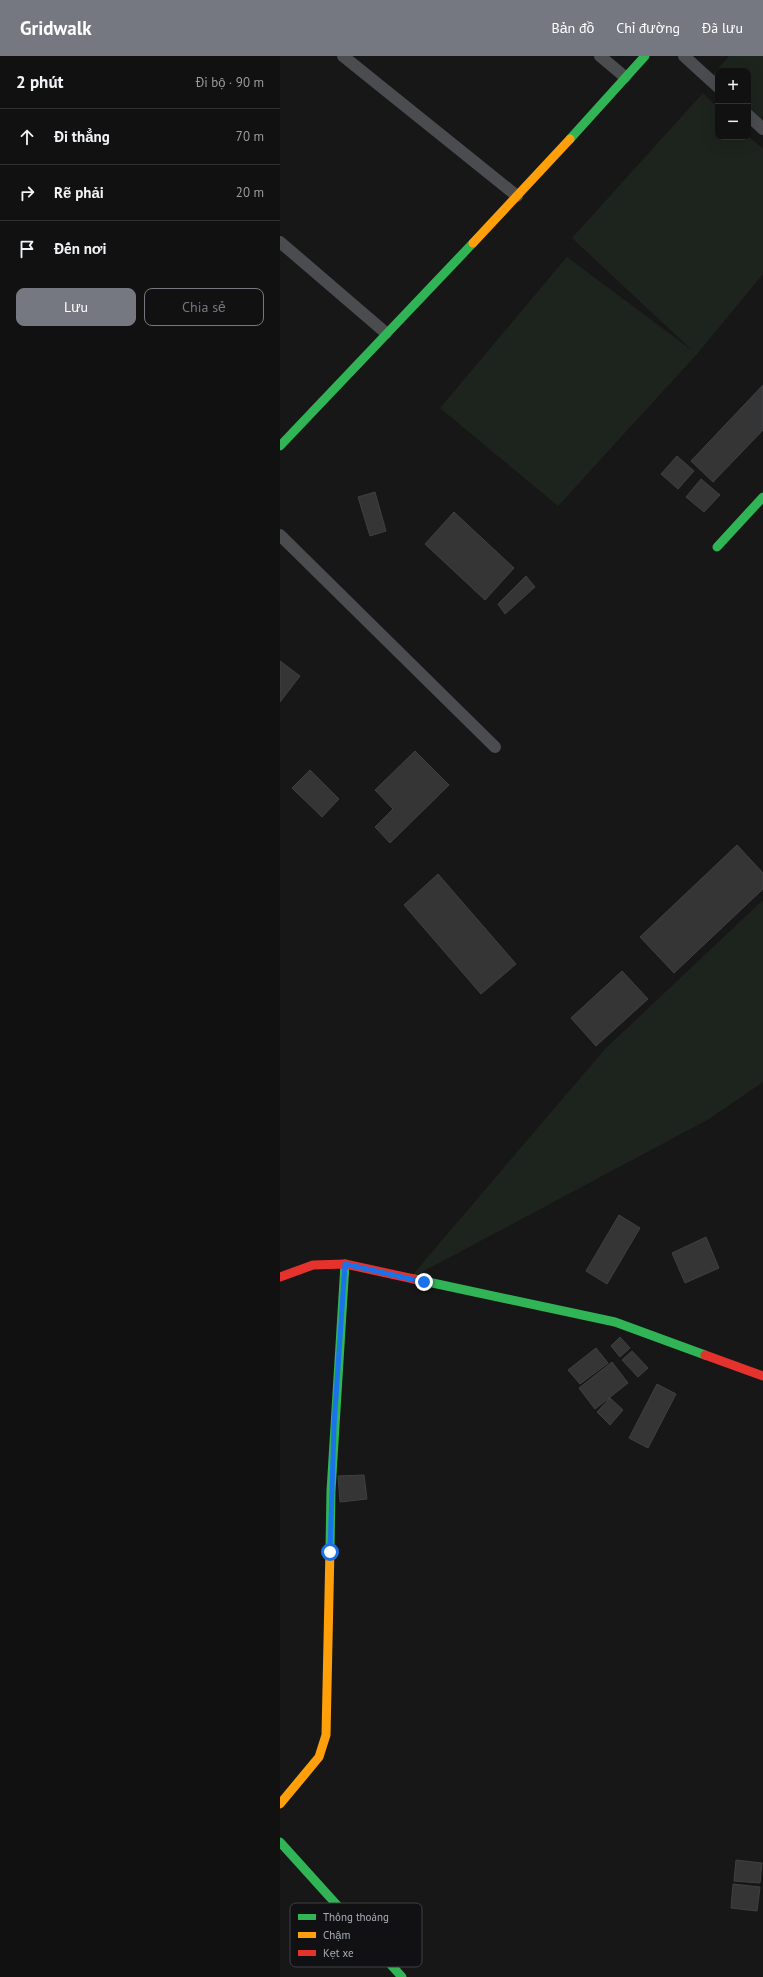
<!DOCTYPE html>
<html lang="vi">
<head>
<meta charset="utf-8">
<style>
  body { margin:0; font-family:"PT Sans",sans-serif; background:#1e1f1f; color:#f1f3f6 }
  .controls { position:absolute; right:12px; top:12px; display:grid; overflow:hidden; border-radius:8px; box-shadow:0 4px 16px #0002 }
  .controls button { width:36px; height:36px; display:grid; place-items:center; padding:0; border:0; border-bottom:1px solid #303131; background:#111; color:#f1f3f6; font:20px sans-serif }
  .stop { position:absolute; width:12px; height:12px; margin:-9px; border:3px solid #1a73e8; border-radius:50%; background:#fff }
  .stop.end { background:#1a73e8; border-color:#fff; box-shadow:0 1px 4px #0008 }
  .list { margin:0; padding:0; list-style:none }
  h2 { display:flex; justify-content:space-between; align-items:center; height:52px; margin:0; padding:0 16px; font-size:17px }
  h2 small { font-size:13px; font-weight:400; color:#9c9d9f }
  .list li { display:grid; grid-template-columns:26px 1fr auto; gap:12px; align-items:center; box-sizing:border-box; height:56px; padding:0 16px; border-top:1px solid #303131 }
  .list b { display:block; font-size:15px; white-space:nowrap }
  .list em { font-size:13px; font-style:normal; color:#9c9d9f }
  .actions { display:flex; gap:8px; padding:12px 16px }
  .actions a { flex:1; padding:9px 0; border:1px solid #757880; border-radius:8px; text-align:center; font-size:14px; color:#757880 }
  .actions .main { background:#757880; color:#fff }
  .icon { flex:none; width:22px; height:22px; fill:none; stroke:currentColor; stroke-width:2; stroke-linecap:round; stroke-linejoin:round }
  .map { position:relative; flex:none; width:483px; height:1921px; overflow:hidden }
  header { display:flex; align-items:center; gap:24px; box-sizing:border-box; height:56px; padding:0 20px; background:#757880; color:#fff }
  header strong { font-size:19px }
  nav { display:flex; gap:22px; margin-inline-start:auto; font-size:14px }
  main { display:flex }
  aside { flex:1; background:#111 }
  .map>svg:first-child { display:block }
  .green { fill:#1d241e }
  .building { fill:#353536; stroke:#3f4043 }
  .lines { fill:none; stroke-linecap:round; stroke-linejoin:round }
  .lane { stroke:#4b4c50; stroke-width:12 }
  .fast { stroke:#30b455; stroke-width:9 }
  .slow { stroke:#ff9f0a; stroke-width:9 }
  .jam { stroke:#e5322d; stroke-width:9 }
  .route { stroke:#1a73e8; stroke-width:5 }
  .key { fill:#111113; stroke:#3e4045; stroke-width:1 }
  .key-label { font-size:11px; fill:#a8adb8 }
</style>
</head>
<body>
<header>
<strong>Gridwalk</strong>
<nav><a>Bản đồ</a><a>Chỉ đường</a><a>Đã lưu</a></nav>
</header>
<main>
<aside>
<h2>2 phút<small>Đi bộ · 90 m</small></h2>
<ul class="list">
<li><svg class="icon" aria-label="ahead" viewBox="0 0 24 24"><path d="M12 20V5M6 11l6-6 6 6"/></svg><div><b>Đi thẳng</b></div><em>70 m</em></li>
<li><svg class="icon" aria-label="right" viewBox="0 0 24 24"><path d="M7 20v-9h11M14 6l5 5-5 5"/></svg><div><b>Rẽ phải</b></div><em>20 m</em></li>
<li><svg class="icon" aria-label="arrive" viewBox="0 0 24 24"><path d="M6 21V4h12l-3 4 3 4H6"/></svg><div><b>Đến nơi</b></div></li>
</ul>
<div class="actions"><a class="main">Lưu</a><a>Chia sẻ</a></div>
</aside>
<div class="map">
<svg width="483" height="1921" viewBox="0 0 483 1921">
  <rect width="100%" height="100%" fill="#171717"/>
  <g class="green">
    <path d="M449,0H483V70L468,58V15H438V35L427,26Z"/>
    <path d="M423,37L438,52V81H468V80L483,93V218L417,298L278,450L160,352L287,201L413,295L292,182Z"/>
    <path d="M483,844V1026L429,1063L129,1223L325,993Z"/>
  </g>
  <g class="building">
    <path d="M483,329V374L433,426L411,405Z"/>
    <path d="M397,400L414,415L398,433L381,418Z"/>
    <path d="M421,423L440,439L424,456L406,441Z"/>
    <path d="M95,436L106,475L90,480L78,441Z"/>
    <path d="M174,456L234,512L205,544L145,488Z"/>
    <path d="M246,520L255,531L225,558L218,548Z"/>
    <path d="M0,605L20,620L0,646Z"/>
    <path d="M135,695L169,729L110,787L95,771L113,753L95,734Z"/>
    <path d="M30,714L59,743L42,761L12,732Z"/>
    <path d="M457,789L483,817V833L394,917L360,881Z"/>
    <path d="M158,818L236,908L201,938L124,849Z"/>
    <path d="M342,915L368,943L316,990L291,962Z"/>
    <path d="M339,1159L360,1172L327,1228L306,1215Z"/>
    <path d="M426,1181L439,1212L405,1227L392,1197Z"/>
    <path d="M340,1281L350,1292L340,1301L331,1290Z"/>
    <path d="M316,1292L328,1307L300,1328L288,1314Z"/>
    <path d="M352,1295L368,1312L358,1321L342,1304Z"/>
    <path d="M332,1306L348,1327L315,1353L299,1332Z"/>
    <path d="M377,1328L396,1338L368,1392L349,1382Z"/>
    <path d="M330,1342L343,1354L330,1369L317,1356Z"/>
    <path d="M84,1419L87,1443L60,1446L58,1420Z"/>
    <path d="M456,1804L482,1807L480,1827L454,1825Z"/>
    <path d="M453,1828L480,1831L477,1855L451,1852Z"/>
  </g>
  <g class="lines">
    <g class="lane">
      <path d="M63,0L237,140"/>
      <path d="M320,0L345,21"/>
      <path d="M404,0L438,31"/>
      <path d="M468,59L483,73"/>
      <path d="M0,186L106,277"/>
      <path d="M0,479L215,691"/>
    </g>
    <g class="fast">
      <path d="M290,83L365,0"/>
      <path d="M0,390L193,187"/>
      <path d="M437,491L483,441"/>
      <path d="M134,1223L335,1266L425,1299"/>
      <path d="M50,1492L51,1435L65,1208"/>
      <path d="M0,1786L122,1921"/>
    </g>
    <g class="slow">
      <path d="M193,187L290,83"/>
      <path d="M0,1748L39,1701L46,1679L50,1492"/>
    </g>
    <g class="jam">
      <path d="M0,1221L33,1209L65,1208L134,1223"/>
      <path d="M425,1299L483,1320"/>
    </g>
  </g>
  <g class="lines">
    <path class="route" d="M50,1496L54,1370L65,1208L144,1226"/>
  </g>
  <rect x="10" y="1847" width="132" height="64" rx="6" class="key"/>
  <rect x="18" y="1858" width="18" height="6" fill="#30b455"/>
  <rect x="18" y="1876" width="18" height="6" fill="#ff9f0a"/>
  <rect x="18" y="1894" width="18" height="6" fill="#e5322d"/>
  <g class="key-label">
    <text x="43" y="1865">Thông thoáng</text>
    <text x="43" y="1883">Chậm</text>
    <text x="43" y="1901">Kẹt xe</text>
  </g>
</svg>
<div class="controls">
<button>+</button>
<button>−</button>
</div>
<div class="stop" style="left:50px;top:1496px"></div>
<div class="stop end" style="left:144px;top:1226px"></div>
</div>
</main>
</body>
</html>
